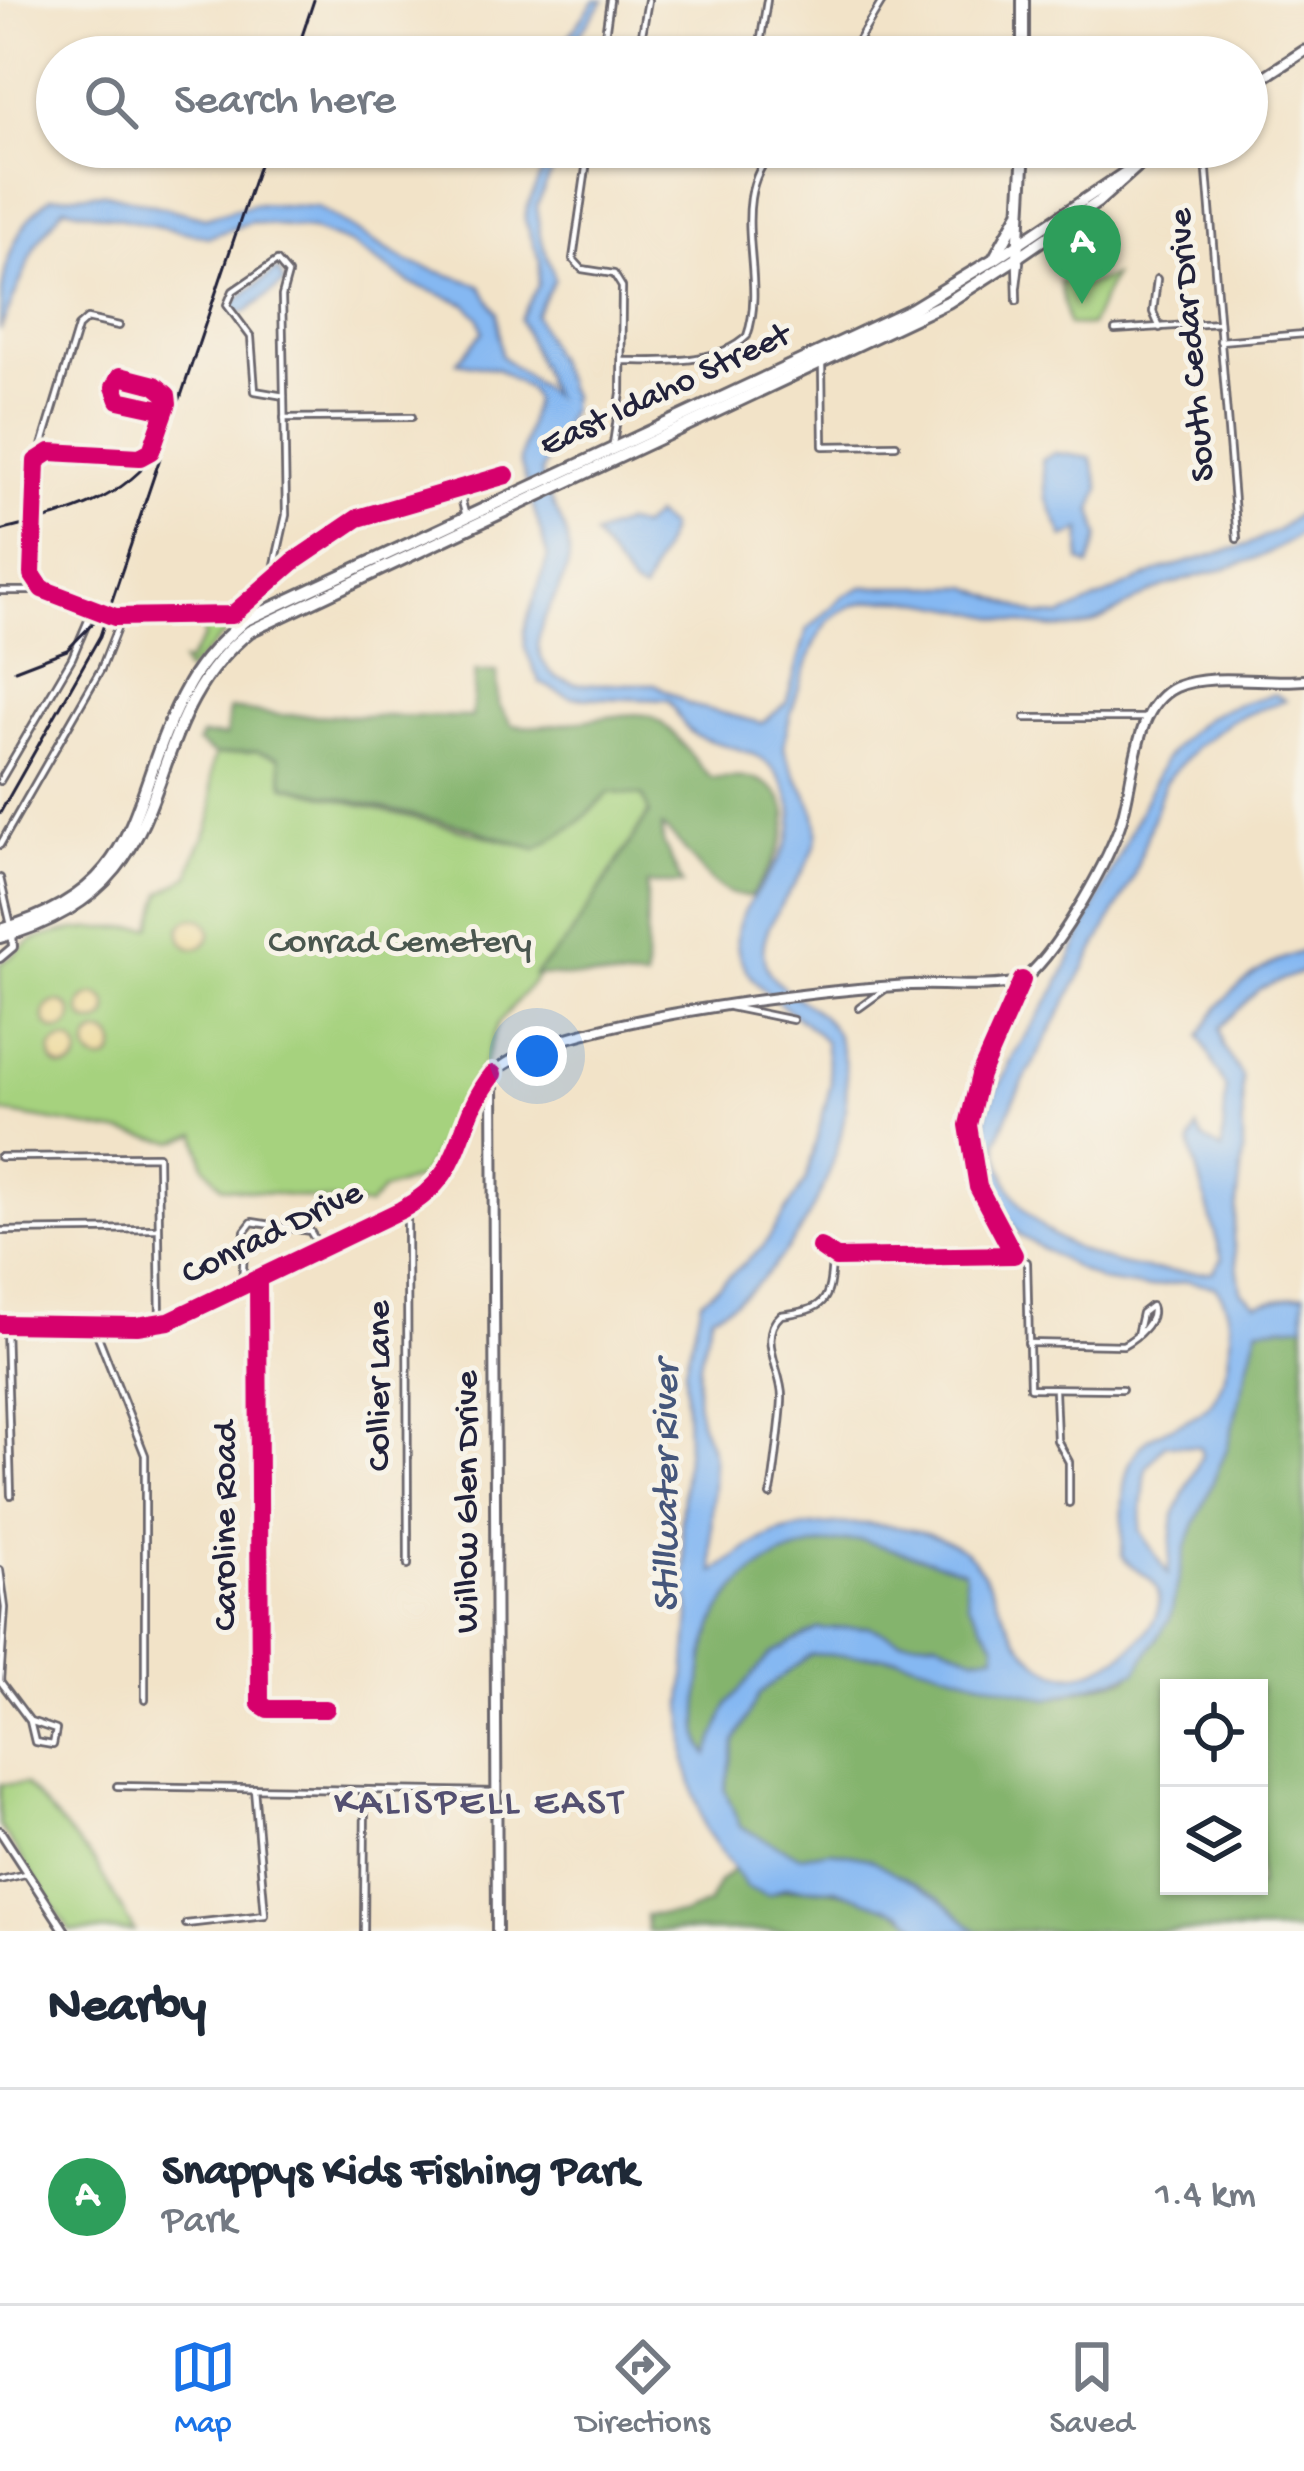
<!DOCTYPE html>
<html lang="en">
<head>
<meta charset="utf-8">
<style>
  body { margin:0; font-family:"Gochi Hand",sans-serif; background:#f2f2f3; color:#1f2937 }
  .controls { position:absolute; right:36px; bottom:36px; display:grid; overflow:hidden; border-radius:0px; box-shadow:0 3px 9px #0004 }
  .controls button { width:108px; height:108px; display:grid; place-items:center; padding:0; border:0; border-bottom:3px solid #e0e1e3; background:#fff; color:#1f2937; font:60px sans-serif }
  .you { position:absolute; left:537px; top:1056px; width:42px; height:42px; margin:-30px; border:9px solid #fff; border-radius:50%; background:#1a73e8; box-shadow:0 0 0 18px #1a73e833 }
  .badge { display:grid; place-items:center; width:78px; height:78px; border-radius:50%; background:#1a73e8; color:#fff; font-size:39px; font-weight:700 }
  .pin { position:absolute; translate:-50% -99px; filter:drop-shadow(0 3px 6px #0008) }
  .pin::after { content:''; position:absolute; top:63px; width:42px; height:36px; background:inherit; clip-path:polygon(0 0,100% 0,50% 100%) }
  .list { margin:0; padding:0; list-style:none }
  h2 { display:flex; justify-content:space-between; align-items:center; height:156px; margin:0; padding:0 48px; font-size:51px }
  h2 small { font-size:39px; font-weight:400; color:#747a83 }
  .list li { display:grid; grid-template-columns:78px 1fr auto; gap:36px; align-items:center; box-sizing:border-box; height:216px; padding:0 48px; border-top:3px solid #e0e1e3 }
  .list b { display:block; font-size:45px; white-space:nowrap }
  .list p { margin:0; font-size:39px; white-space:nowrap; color:#747a83 }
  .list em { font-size:39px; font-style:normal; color:#747a83 }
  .icon { flex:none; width:66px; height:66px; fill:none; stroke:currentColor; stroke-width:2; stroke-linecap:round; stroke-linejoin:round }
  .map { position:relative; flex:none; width:1304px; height:1931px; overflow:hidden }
  .search { position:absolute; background:#fff; box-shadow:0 3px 9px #0004; left:36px; right:36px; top:36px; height:132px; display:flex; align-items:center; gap:30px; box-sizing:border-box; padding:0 42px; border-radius:66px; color:#747a83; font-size:45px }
  .sheet { height:372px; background:#fff }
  nav { display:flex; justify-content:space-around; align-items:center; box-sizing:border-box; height:168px; border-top:3px solid #e0e1e3; background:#fff; font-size:33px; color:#747a83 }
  nav a { display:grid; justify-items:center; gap:6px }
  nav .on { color:#1a73e8 }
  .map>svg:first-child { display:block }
  .green { fill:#a6d27e; stroke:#647a5c; stroke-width:3 }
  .forest { fill:#84b46d; stroke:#536b54; stroke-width:3; fill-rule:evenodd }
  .sand { fill:#eeda9e; stroke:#887e6c; stroke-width:3 }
  .water { fill:#85b8f2; stroke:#546d96; stroke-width:3; fill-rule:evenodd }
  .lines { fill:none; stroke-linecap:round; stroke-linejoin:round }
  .minor-casing { stroke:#6b666c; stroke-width:10 }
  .tertiary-casing { stroke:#6b666c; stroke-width:12 }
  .secondary-casing { stroke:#6b666c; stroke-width:14 }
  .primary-casing { stroke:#6b666c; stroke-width:15 }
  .trunk-casing { stroke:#6b666c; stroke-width:16 }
  .minor { stroke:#fff; stroke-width:4.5 }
  .tertiary { stroke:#fff; stroke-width:6 }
  .secondary { stroke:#fff; stroke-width:8 }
  .primary { stroke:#fff; stroke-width:9 }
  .trunk { stroke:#fff; stroke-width:10 }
  .rail { stroke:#22223b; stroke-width:3 }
  .cycleway-casing { stroke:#f7f3e8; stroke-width:26 }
  .cycleway { stroke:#d6006c; stroke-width:18 }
  .labels { text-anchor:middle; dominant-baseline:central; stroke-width:10; stroke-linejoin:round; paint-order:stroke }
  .street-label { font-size:36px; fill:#22223b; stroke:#f7f3e8 }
  .park-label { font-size:36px; fill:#4a574f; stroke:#f7f3e8 }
  .water-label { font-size:39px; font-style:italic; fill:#45567b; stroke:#f7f3e8 }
  .neighbourhood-label { font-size:39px; letter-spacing:3px; fill:#545071; stroke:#f7f3e8 }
</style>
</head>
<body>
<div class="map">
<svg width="1304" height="1931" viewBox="0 0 1304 1931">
  <rect width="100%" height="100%" fill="#f7f3e8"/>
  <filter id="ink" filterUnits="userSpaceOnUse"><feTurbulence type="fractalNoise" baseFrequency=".00833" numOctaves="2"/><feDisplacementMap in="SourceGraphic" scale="24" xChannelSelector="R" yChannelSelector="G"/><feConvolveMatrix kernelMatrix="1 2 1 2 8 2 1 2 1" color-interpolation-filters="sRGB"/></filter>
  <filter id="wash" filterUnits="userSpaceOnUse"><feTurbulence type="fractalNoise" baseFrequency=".004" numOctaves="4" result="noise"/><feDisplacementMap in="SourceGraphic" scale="48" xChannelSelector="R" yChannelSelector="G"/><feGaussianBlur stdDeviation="2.7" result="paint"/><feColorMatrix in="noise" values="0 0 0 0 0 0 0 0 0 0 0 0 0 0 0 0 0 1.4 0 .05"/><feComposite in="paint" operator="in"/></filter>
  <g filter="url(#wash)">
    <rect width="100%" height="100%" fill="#f2e3c8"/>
    <g class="green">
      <path d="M1113,276L1090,326L1068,325L1060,282L1079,278L1082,287Z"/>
      <path d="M220,619L232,627L186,672L182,662L187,663L204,637L201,624L169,620Z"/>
      <path d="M257,751L280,757L285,786L536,849L578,823L610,792L643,796L649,812L570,937L498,1024L484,1064L422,1177L383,1190L368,1206L222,1187L204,1165L197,1134L175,1142L0,1112V963C15,958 19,947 32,941C67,925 114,929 151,927L162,893L191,875C191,852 211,835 212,811C213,789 207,777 215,755Z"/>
      <path d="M0,1784H25L96,1864L134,1931H70L0,1826Z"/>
    </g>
    <g class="forest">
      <path d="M475,672H497L498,704L512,725C552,733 629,706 652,717C676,729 692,760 711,778C724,779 747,775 759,780C813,806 774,864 751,896C710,901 690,846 662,827L663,842L682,884H647L646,980L534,975L570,937L649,813L643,796L610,792L578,823L536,849L469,828L284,785L279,757L256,751L215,755L198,743L201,736H226L229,709L279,715L472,717Z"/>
      <path d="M1304,1324V1931H977L938,1898L868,1858L831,1851L799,1856L740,1827L725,1790L735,1741L759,1694L811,1654L897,1657L1048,1699L1128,1678L1170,1618L1186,1546L1227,1448L1258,1328ZM1169,1688H1259V1886H1169Z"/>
      <path d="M861,1540L965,1570L968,1603L995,1643L996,1654L974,1657L936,1640H900L870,1627L817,1629L788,1644L728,1704L709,1755C695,1741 699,1712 700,1693C705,1590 761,1544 861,1540Z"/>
      <path d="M737,1867L747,1888L768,1895C808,1878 896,1898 923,1931H647L646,1915L683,1914L708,1904L719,1882Z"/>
    </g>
    <g class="sand">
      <circle cx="195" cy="933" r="15"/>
      <circle cx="94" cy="1009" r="14"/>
      <circle cx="58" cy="1016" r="14"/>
      <circle cx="101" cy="1047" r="14"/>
      <circle cx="65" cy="1054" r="14"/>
    </g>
    <g class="water">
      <path d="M595,0H604L563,57H554Z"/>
      <path d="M552,147H562L537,205L539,232L555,279L535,315L571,396L569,413L541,472C545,500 568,522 569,551C571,597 508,636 557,678L576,684H655L690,705L762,723L786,704L807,630L844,596L862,587H969L1038,615L1061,616L1161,570L1247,545L1277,531L1304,508V530C1261,568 1204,569 1154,591C1127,603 1101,626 1071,628C1008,634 863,559 821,632C811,648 780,737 785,752C793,779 820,803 817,836C812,876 756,920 764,959C771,995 824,1003 837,1036C874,1125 795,1278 712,1314C703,1345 693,1382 699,1415C701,1430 712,1443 713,1459C715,1497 707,1533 714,1572C734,1559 751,1543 775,1534C823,1517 943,1518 976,1563C1003,1599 1010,1653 1055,1672C1091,1687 1157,1640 1159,1602C1161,1574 1132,1574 1122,1555C1124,1526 1119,1488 1131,1461C1146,1427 1181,1430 1206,1408C1232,1385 1241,1309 1214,1286L1187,1281L1147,1288L1102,1281L1076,1268L1021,1236L1004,1214L985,1165L987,1111L1015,1053L1056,989L1163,762C1199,714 1219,709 1275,694L1285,700L1232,720L1196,747L1165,782L1133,878L1015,1097L997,1141C1007,1247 1125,1277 1213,1272L1222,1259L1190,1143L1197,1128L1203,1139L1222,1150L1226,1089L1200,1036C1223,992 1257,966 1304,951V971L1259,989L1220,1028L1223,1046L1242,1077L1243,1153L1233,1238L1241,1291L1256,1304L1304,1294V1324L1258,1328L1227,1448L1186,1546L1170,1618L1136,1672L1048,1699L897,1657L811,1654L759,1694L735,1741L725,1790L740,1827L799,1856L831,1851L868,1858L938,1898L977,1931H923L903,1913L835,1889L786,1887L768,1895L747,1888L706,1830L686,1764L683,1704L690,1616L681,1521L687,1442L685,1368L701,1301L763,1247L806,1180L831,1084L825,1041C799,1013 763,999 744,965C705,897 836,859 777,774C758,747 723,748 695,735C682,728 678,711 668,700L570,697L540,683L525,648L524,630L548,557L520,461L534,400L531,391L498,369L457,362L483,332L479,318L466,304L412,284L351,244L311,229L251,222L209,237L64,207L37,243L0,330C0,280 8,230 51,197L106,193L205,218L255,204L317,207L408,262L480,285L497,313L501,356L552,396L520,319L538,286L540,261L525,220L527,208ZM1165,1444L1200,1447L1202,1455L1174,1515L1168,1574L1140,1531L1146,1468ZM861,1540L964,1570L968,1603L995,1643V1654L974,1657L936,1640H900L870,1627L817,1629L771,1654L728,1704L708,1755C695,1740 699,1712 700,1692C705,1589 762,1544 861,1540Z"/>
      <path d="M278,269L284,283L246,312L234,313L232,303Z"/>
      <path d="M1055,453L1091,458L1100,489L1092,509L1099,536L1089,566L1080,561L1081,530L1064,538L1046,497L1042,459Z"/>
      <path d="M654,515L669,527L668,535L643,592L633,587L594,536L625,523L641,527Z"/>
    </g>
  </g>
  <g filter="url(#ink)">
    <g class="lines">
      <defs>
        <g id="minor">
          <path d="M602,57L610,0"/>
          <path d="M638,57L648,0"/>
          <path d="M758,57L767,0"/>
          <path d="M848,57L883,0"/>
          <path d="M589,147L573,259L582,269L614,274L622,287L621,393L613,444"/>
          <path d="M1205,147L1237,539"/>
          <path d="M277,261L288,274L282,296L284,396L255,391L251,337L227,305L233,291Z"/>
          <path d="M1016,262L1017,301"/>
          <path d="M1157,279L1153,312L1160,328"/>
          <path d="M1017,286L1020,262"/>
          <path d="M1115,330L1219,323"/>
          <path d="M1220,341L1304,334"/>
          <path d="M622,361C660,361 718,365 747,336C769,275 723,198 777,147"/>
          <path d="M822,365L823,446L896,445"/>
          <path d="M165,410L119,400L114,387L120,376L155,385L167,395L168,403L151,451L140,457L50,452L36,461L32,574L42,589L115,617L232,615L293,562L358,518L506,475"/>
          <path d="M284,418L412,417"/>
          <path d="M39,456L78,327L87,319L119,326"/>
          <path d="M459,490L465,513"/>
          <path d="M272,578L286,515L284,396"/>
          <path d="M0,591H40"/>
          <path d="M1025,718H1148"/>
          <path d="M0,781L72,658L93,609"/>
          <path d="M0,845L101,669L121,618"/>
          <path d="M0,878L10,921"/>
          <path d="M730,1007L793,1020"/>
          <path d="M859,1008L884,990"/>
          <path d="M0,1157L158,1156L160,1323"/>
          <path d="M407,1207L408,1565"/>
          <path d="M0,1231L156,1229"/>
          <path d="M820,1247L836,1258L1014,1255L978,1187L968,1125L980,1075L1022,980"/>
          <path d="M1014,1255L1027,1262L1030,1388L1122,1389"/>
          <path d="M258,1280L260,1704L268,1709H326"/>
          <path d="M242,1287L245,1231L252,1222L310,1231L320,1248"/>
          <path d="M94,1326L145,1455V1700"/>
          <path d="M6,1327L11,1495"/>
          <path d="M1028,1343L1123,1345C1136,1338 1157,1321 1151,1306L1142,1313L1137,1335"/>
          <path d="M1055,1391L1057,1440L1069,1462V1503"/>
          <path d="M770,1495C773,1489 782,1410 782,1398C783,1372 756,1337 781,1315C825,1309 830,1304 832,1258"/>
          <path d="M0,1570L5,1608L0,1681"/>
          <path d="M0,1681L30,1721L35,1742L53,1745L56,1730L30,1721"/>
          <path d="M117,1786L497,1792"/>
          <path d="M0,1880L25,1874"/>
          <path d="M186,1924L265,1915L254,1788"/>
          <path d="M364,1931L365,1793"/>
        </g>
        <g id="tertiary">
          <path d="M0,958L13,947L12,932"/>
          <path d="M0,1324L137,1326L169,1321L401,1210C469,1175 453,1126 492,1074"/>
          <path d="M0,1831L65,1931"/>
        </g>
        <path id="secondary" d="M497,1931L493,1074C544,1020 830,989 911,985C946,983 986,990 1021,981C1054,959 1105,866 1119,828C1135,787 1131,707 1176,687C1212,672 1265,684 1304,680"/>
        <g id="primary">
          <path d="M1247,88L1304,51"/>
          <path d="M1018,257L1098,202L1147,158"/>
          <path d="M994,260L1163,147"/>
        </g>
        <g id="trunk">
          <path d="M1023,0V57"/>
          <path d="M0,930C153,887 125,796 189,684C203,659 223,640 244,621L912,309L994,259L1019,214"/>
          <path d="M0,937C197,884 125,730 250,631L948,302L1018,257L1024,147"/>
        </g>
      </defs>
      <use href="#minor" class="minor-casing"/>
      <use href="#tertiary" class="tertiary-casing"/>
      <use href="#secondary" class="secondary-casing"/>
      <use href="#primary" class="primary-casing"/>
      <use href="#trunk" class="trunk-casing"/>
      <use href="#minor" class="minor"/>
      <use href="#tertiary" class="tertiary"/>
      <use href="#secondary" class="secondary"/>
      <use href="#primary" class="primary"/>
      <use href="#trunk" class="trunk"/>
      <g class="rail">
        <path d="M295,57L314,0"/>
        <path d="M0,531C62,515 120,504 159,449"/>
        <path d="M15,670L67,650L99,617"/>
        <path d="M0,813L100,636L265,147"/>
      </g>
      <defs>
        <g id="cycleway">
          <path d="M165,410L119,400L114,387L120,376L155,385L167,395L168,403L151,451L140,457L50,452L36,461L32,574L42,589L115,617L232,615L293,562L358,518L506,475"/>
          <path d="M820,1247L836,1258L1014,1255L978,1187L968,1125L980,1075L1022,980"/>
          <path d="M258,1279L260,1704L268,1709H326"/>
          <path d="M0,1324L137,1326L169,1321L401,1210C469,1174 452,1125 493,1074"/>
        </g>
      </defs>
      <use href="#cycleway" class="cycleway-casing"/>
      <use href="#cycleway" class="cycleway"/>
    </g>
  </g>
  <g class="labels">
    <g class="street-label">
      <text transform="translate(1194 345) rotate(-95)">South Cedar Drive</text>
      <text transform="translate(666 392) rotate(-25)">East Idaho Street</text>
      <text transform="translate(273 1235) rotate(-26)">Conrad Drive</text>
      <text transform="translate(381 1386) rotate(-90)">Collier Lane</text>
      <text transform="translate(469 1502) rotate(-90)">Willow Glen Drive</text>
      <text transform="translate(227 1526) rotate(-90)">Caroline Road</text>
    </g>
    <g class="park-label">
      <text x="400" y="944">Conrad Cemetery</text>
    </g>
    <g class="water-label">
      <text transform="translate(669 1487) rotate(-90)">Stillwater River</text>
    </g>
    <g class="neighbourhood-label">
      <text x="480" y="1805">KALISPELL EAST</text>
    </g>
  </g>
</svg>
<div class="controls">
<button><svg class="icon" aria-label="locate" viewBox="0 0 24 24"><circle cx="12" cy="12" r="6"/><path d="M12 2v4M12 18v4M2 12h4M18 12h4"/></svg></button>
<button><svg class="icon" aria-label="layers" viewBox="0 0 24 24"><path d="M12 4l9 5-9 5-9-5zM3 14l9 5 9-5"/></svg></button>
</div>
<div class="you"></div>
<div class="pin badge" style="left:1082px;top:304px;background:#2e9e5b">A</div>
<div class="search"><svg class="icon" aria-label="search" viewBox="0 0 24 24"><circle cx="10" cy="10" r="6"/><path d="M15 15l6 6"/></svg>Search here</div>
</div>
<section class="sheet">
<h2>Nearby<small></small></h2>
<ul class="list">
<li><span class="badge" style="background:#2e9e5b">A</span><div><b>Snappys Kids Fishing Park</b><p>Park</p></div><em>1.4 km</em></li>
</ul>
</section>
<nav>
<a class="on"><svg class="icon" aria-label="map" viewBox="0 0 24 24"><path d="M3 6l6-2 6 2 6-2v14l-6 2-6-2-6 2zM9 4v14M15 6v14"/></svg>Map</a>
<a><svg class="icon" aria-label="directions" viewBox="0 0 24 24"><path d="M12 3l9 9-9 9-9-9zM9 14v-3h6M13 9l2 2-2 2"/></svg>Directions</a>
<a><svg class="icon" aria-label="saved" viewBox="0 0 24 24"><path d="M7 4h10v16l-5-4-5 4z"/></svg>Saved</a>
</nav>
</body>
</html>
